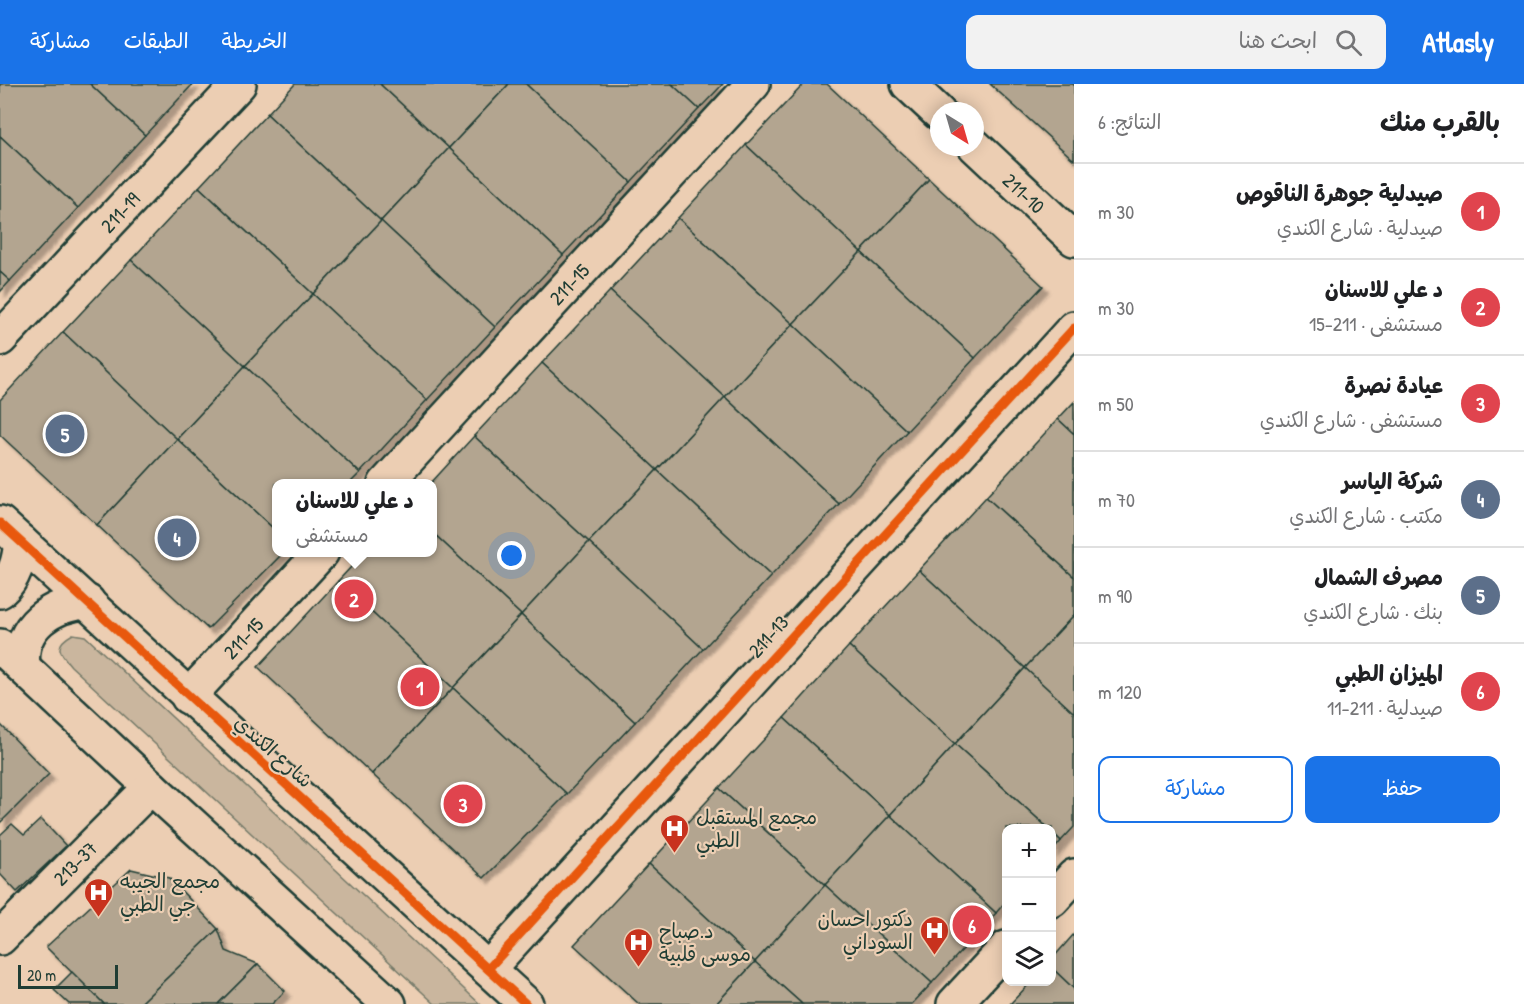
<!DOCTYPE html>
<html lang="ar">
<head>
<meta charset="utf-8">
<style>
  body { margin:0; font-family:"Patrick Hand","Playpen Sans Arabic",sans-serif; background:#f2f2f2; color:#202124; direction:rtl }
  .controls { position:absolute; right:18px; bottom:18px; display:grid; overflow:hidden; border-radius:12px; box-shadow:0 3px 15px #0003 }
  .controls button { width:54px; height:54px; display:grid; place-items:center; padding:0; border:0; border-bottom:2px solid #e0e0e0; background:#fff; color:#202124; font:30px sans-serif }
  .compass { position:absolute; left:930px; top:18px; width:54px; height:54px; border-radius:50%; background:#fff; box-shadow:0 3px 15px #0003; rotate:143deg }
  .scale { position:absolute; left:18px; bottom:15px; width:100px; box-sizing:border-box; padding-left:6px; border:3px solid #1f3d34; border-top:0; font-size:16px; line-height:21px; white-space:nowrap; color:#1f3d34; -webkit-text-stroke:4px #ecceb3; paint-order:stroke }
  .you { position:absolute; left:512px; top:472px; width:21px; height:21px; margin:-15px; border:4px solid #fff; border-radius:50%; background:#1a73e8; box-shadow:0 0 0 9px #1a73e833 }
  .badge { display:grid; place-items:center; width:39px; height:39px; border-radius:50%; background:#1a73e8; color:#fff; font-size:20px; font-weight:700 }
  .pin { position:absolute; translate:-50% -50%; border:3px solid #fff; box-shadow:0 2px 6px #0006 }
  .popup { position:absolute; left:272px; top:395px; width:165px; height:78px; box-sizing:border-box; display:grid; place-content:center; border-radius:12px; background:#fff; filter:drop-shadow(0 2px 4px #0005); font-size:20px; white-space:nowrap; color:#757577 }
  .popup b { font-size:22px; color:#202124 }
  .popup::after { content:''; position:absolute; left:50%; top:100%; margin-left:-12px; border:12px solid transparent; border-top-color:#fff }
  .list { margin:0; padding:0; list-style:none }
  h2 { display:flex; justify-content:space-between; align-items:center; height:78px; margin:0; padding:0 24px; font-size:26px }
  h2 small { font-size:20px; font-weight:400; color:#757577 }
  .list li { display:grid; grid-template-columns:39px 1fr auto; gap:18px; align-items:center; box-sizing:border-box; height:96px; padding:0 24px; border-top:2px solid #e0e0e0 }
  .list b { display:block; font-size:22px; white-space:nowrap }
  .list p { margin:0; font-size:20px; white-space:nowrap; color:#757577 }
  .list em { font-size:20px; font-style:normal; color:#757577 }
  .actions { display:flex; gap:12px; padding:18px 24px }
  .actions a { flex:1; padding:14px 0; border:2px solid #1a73e8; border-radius:12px; text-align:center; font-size:21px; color:#1a73e8 }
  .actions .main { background:#1a73e8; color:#fff }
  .icon { flex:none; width:33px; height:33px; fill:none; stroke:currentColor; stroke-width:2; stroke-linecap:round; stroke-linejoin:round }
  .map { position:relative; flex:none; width:1074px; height:920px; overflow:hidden; direction:ltr }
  header { display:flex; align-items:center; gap:36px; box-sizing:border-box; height:84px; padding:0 30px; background:#1a73e8; color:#fff }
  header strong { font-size:28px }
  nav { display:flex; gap:33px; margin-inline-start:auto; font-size:21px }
  .search { width:420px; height:54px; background:#f2f2f2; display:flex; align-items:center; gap:15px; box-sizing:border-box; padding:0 21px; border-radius:12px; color:#757577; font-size:22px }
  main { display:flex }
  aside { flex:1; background:#fff }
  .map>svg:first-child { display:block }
  .green { fill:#cab69e; stroke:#747a69; stroke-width:1.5 }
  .building { fill:#b3a590; stroke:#1f3d34; stroke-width:1.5; filter:url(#shadow) }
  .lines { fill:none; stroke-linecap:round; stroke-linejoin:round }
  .minor-casing { stroke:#1f3d34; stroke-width:38 }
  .minor { stroke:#ecceb3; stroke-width:33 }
  .cycleway-casing { stroke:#ecceb3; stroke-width:13 }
  .cycleway { stroke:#e8590c; stroke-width:9 }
  .labels { text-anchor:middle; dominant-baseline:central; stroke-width:4.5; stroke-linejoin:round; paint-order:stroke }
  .street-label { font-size:20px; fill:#1f3d34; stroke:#ecceb3 }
  .poi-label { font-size:20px; fill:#1f3d34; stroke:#ecceb3; text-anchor:start }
</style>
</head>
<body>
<header>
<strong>Atlasly</strong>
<div class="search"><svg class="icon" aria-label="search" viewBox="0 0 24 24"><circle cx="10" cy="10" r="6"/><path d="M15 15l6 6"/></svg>ابحث هنا</div>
<nav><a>الخريطة</a><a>الطبقات</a><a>مشاركة</a></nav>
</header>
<main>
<aside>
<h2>بالقرب منك<small>النتائج: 6</small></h2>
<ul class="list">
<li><span class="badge" style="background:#e0444e">1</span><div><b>صيدلية جوهرة الناقوص</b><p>صيدلية · شارع الكندي</p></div><em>30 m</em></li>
<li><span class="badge" style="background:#e0444e">2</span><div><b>د علي للاسنان</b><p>مستشفى · 211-15</p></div><em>30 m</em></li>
<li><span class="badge" style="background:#e0444e">3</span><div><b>عيادة نصرة</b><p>مستشفى · شارع الكندي</p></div><em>50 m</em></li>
<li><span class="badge" style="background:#5c6f8a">4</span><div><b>شركة الياسر</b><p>مكتب · شارع الكندي</p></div><em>70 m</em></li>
<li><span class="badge" style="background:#5c6f8a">5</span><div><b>مصرف الشمال</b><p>بنك · شارع الكندي</p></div><em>90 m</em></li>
<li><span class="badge" style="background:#e0444e">6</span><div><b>الميزان الطبي</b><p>صيدلية · 211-11</p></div><em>120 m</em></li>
</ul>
<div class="actions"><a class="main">حفظ</a><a>مشاركة</a></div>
</aside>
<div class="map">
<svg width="1074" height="920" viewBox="0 0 1074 920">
  <defs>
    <filter id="shadow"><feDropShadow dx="5.5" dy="5.5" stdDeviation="1.5" flood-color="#0004"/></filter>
  </defs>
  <rect width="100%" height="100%" fill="#ecceb3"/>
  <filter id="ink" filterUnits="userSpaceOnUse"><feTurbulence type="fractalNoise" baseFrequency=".0167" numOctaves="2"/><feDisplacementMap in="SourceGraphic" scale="12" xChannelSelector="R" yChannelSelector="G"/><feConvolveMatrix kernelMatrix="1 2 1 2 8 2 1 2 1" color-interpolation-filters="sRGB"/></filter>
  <g filter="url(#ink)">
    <path class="green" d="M73,550L85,552L480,920H435L71,582C59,568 53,561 73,550Z"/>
    <g class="building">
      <path d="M0,0H90L145,51L78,124L0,52Z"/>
      <path d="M90,0H193L145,51Z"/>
      <path d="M295,0H380L449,64L381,137L267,30Z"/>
      <path d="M380,0H509L449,64Z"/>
      <path d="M509,0H526L631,98L563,171L449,64Z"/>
      <path d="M526,0H672L699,25L631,98Z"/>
      <path d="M672,0H723L699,25Z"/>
      <path d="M804,0H827L929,95L861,168L746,61Z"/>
      <path d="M990,0H1074V76Z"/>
      <path d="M267,30L381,137L313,210L199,103Z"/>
      <path d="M0,52L78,124L10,197L0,188Z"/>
      <path d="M746,61L861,168L793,240L678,134Z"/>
      <path d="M449,64L563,171L495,243L381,137Z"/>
      <path d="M929,95L1043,202L975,274L861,168Z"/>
      <path d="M199,103L313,210L245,282L131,176Z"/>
      <path d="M678,134L793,240L725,313L610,207Z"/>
      <path d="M381,137L495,243L427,316L313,210Z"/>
      <path d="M861,168L975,274L907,347L793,240Z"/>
      <path d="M131,176L245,282L177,355L63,248Z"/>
      <path d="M0,188L10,197L0,208Z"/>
      <path d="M610,207L725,313L657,386L542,279Z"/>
      <path d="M313,210L427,316L360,389L245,282Z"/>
      <path d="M793,240L907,347L839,420L725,313Z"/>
      <path d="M63,248L177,355L97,441L0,351V316Z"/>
      <path d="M542,279L657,386L589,458L474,352Z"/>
      <path d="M245,282L360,389L349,400H276V447L177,355Z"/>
      <path d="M725,313L839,420L771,492L657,386Z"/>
      <path d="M1074,318V350L1058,335Z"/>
      <path d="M1058,335L1074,350V493L986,413Z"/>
      <path d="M474,352L589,458L521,531L432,448V400H430Z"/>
      <path d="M177,355L276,447V468H284L208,545L97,441Z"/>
      <path d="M657,386L771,492L703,565L589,458Z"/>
      <path d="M986,413L1074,493V531L1025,584L919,486Z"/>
      <path d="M432,448L521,531L453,604L338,497L365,468H432Z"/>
      <path d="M589,458L703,565L635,638L521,531Z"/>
      <path d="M919,486L1025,584L955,660L849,562Z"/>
      <path d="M338,497L453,604L372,690L258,583Z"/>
      <path d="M521,531L635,638L567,710L453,604Z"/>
      <path d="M1074,531V629L1025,584Z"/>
      <path d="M849,562L955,660L890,731L784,634Z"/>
      <path d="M1025,584L1074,629V743L1061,757L1052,748V744H1048L955,660Z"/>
      <path d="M453,604L567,710L484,794L372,690Z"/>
      <path d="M784,634L890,731L825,801L719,704Z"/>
      <path d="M0,640L49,690L0,739Z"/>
      <path d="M955,660L1048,744H1006V817L996,829L890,731Z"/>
      <path d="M719,704L825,801L755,878L649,780Z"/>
      <path d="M890,731L996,829L932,899L825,801Z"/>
      <path d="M41,735L66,762L17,808L0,790V751L12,740L24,751Z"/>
      <path d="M1052,748L1061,757L1052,768Z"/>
      <path d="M649,780L755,878L716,920H639L574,861Z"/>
      <path d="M131,785L169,794L218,845L140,920H104L46,863Z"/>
      <path d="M825,801L932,899L912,920H802L755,878Z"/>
      <path d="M218,845L226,867L258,880L218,920H140Z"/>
      <path d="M1074,850V905L1052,884V875Z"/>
      <path d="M755,878L802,920H716Z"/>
      <path d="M258,880L285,907L272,920H218Z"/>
      <path d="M1052,884L1074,905V920H1010L1031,898H1052Z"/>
      <path d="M72,888L104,920H69L54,906Z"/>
    </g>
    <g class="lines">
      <defs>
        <g id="minor">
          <path d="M908,0L939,29"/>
          <path d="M975,62L1074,155"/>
          <path d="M0,255L239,0"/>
          <path d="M385,400L753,0"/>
          <path d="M0,439C175,600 351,759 526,920"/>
          <path d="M0,507C15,494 19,476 21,458"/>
          <path d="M0,562L151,703L389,920"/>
          <path d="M23,582C18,542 52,520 88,518"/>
          <path d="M188,613L322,468"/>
          <path d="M1052,816L1074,792"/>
          <path d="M0,854L151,703"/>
          <path d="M488,885L1074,244"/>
          <path d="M954,920L1006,864"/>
        </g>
      </defs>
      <use href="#minor" class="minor-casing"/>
      <use href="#minor" class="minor"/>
      <defs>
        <g id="cycleway">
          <path d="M0,439C175,600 351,759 526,920"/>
          <path d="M488,885L1074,244"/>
        </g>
      </defs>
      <use href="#cycleway" class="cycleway-casing"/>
      <use href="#cycleway" class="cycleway"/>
    </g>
  </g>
  <defs>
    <symbol id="hospital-pin" viewBox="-11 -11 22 30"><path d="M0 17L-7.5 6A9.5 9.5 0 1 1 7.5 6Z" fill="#c8321e" stroke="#ecceb3"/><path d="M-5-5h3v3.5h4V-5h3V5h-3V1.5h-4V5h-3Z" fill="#fff"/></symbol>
  </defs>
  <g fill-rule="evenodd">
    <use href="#hospital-pin" x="658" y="728" width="33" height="45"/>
    <use href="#hospital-pin" x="82" y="792" width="33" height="45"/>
    <use href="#hospital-pin" x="918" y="830" width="33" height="45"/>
    <use href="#hospital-pin" x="622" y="842" width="33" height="45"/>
  </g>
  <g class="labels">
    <g class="street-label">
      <text transform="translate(1024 109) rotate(43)">211-10</text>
      <text transform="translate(120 128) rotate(-47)">211-19</text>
      <text transform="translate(569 200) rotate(-47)">211-15</text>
      <text transform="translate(768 552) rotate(-48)">211-13</text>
      <text transform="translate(243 554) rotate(-47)">211-15</text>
      <text transform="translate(274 667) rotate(42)">شارع الكندي</text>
      <text transform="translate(75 779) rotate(-45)">213-37</text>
    </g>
    <g class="poi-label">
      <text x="696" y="732">مجمع المستقبل<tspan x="696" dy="23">الطبي</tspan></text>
      <text x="120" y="796">مجمع الجيبه<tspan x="120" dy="23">جي الطبي</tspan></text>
      <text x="913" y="834" text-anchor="end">دكتور احسان<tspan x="913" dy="23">السوداني</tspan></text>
      <text x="659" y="846">د.صباح<tspan x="659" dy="23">موسى قلبية</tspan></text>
    </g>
  </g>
</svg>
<div class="controls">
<button>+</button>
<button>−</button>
<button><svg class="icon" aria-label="layers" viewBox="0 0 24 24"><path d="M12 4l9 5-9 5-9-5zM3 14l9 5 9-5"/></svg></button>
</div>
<svg class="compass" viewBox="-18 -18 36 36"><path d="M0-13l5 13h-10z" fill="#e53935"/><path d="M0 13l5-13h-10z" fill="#757577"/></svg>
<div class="scale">20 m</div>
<div class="you"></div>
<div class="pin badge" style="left:420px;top:603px;background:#e0444e">1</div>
<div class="pin badge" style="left:354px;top:515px;background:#e0444e">2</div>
<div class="popup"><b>د علي للاسنان</b>مستشفى</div>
<div class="pin badge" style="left:463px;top:720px;background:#e0444e">3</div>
<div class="pin badge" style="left:177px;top:454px;background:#5c6f8a">4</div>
<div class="pin badge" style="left:65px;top:350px;background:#5c6f8a">5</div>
<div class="pin badge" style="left:972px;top:841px;background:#e0444e">6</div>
</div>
</main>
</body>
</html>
